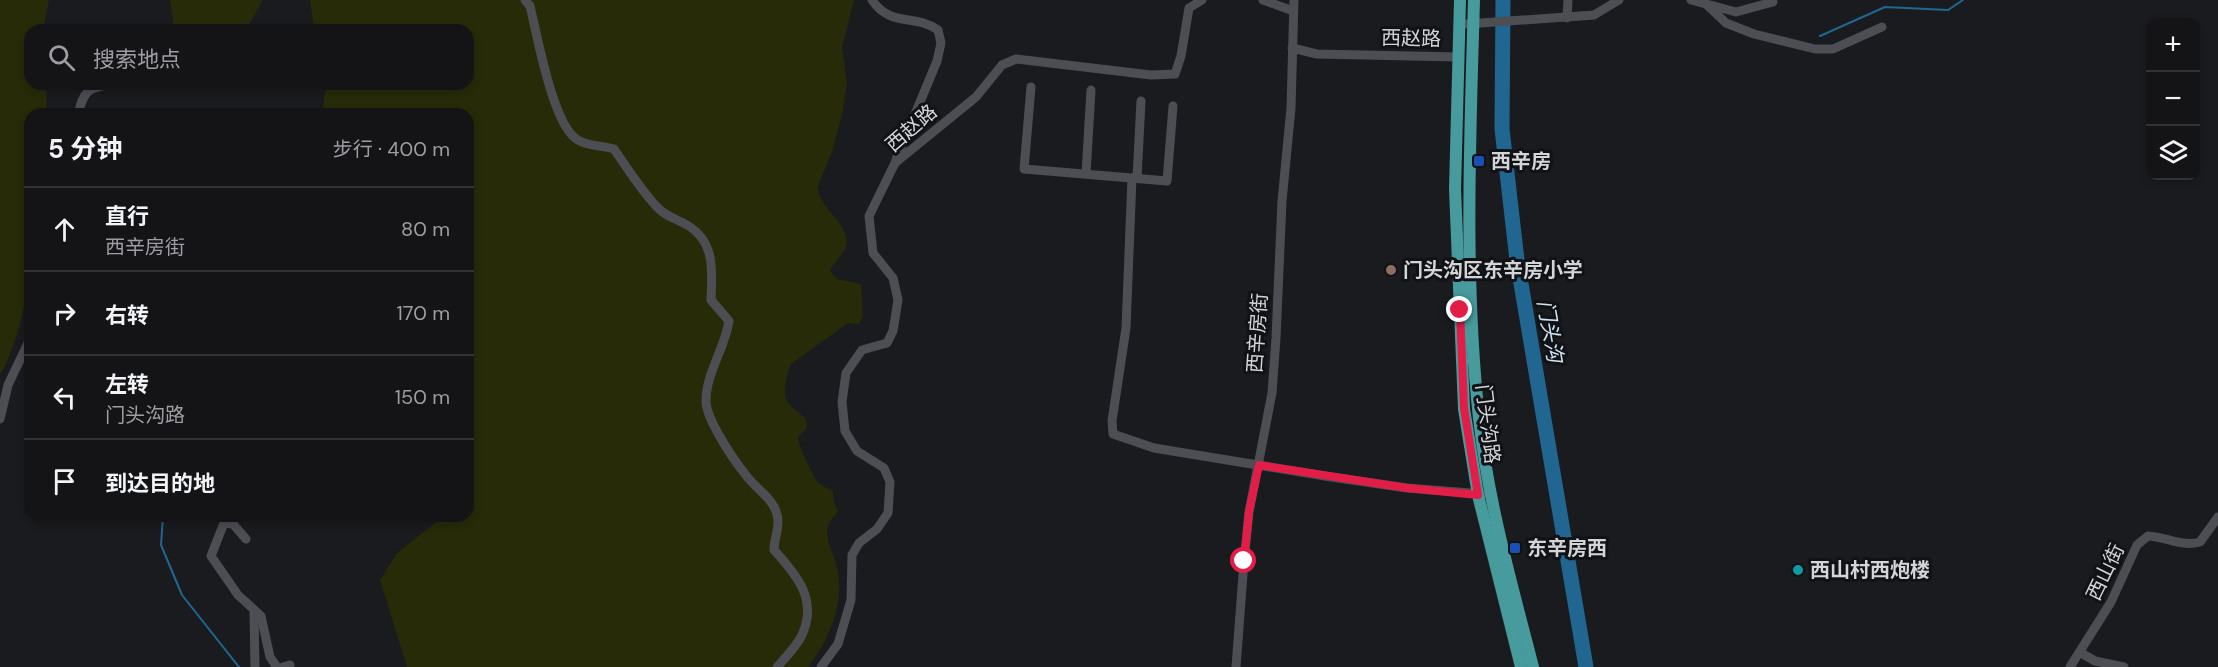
<!DOCTYPE html>
<html lang="zh">
<head>
<meta charset="utf-8">
<style>
  body { margin:0; font-family:"DM Sans","Noto Sans SC",sans-serif; background:#1d1d20; color:#f1f3f6 }
  .controls { position:absolute; right:18px; top:18px; display:grid; overflow:hidden; border-radius:12px; box-shadow:0 3px 9px #0003 }
  .controls button { width:54px; height:54px; display:grid; place-items:center; padding:0; border:0; border-bottom:2px solid #333336; background:#141417; color:#f1f3f6; font:30px sans-serif }
  .stop { position:absolute; width:18px; height:18px; margin:-14px; border:4px solid #e11d48; border-radius:50%; background:#fff }
  .stop.end { background:#e11d48; border-color:#fff; box-shadow:0 2px 6px #0008 }
  .list { margin:0; padding:0; list-style:none }
  h2 { display:flex; justify-content:space-between; align-items:center; height:78px; margin:0; padding:0 24px; font-size:26px }
  h2 small { font-size:20px; font-weight:400; color:#9d9ea1 }
  .list li { display:grid; grid-template-columns:39px 1fr auto; gap:18px; align-items:center; box-sizing:border-box; height:84px; padding:0 24px; border-top:2px solid #333336 }
  .list b { display:block; font-size:22px; white-space:nowrap }
  .list p { margin:0; font-size:20px; white-space:nowrap; color:#9d9ea1 }
  .list em { font-size:20px; font-style:normal; color:#9d9ea1 }
  .icon { flex:none; width:33px; height:33px; fill:none; stroke:currentColor; stroke-width:2; stroke-linecap:round; stroke-linejoin:round }
  .map { position:relative; flex:none; width:2218px; height:667px; overflow:hidden }
  .search { position:absolute; background:#141417; box-shadow:0 3px 9px #0003; left:24px; top:24px; width:450px; height:66px; display:flex; align-items:center; gap:15px; box-sizing:border-box; padding:0 21px; border-radius:18px; color:#9d9ea1; font-size:22px }
  .panel { position:absolute; background:#141417; box-shadow:0 3px 9px #0003; left:24px; top:108px; width:450px; height:414px; border-radius:18px }
  .map>svg:first-child { display:block }
  .green { fill:#272b08 }
  .lines { fill:none; stroke-linecap:round; stroke-linejoin:round }
  .stream { stroke:#206691; stroke-width:2 }
  .river { stroke:#206691; stroke-width:15 }
  .minor { stroke:#4d4e53; stroke-width:9 }
  .major { stroke:#479b9d; stroke-width:12 }
  .route { stroke:#e11d48; stroke-width:8 }
  .transit-dot { fill:#1a4fb4; stroke:#111216; stroke-width:2 }
  .education-dot { fill:#8d6e63; stroke:#111216; stroke-width:2 }
  .culture-dot { fill:#0f9aa8; stroke:#111216; stroke-width:2 }
  .labels { text-anchor:middle; dominant-baseline:central; stroke-width:6; stroke-linejoin:round; paint-order:stroke }
  .street-label { font-size:20px; fill:#d4d5d8; stroke:#111216 }
  .poi-label { font-size:20px; font-weight:bold; fill:#d4d5d8; stroke:#111216; text-anchor:start }
  .water-label { font-size:21px; font-style:italic; fill:#cee3f2; stroke:#111216 }
</style>
</head>
<body>
<div class="map">
<svg width="2218" height="667" viewBox="0 0 2218 667">
  <rect width="100%" height="100%" fill="#1a1b1f"/>
  <g class="green">
    <path d="M0,0H49L43,30H30V84H46L47,114H30C30,188 39,280 12,349C8,357 6,367 0,374Z"/>
    <path d="M170,0H263L246,30H181L174,29Z"/>
    <path d="M310,0H854L842,48L847,82L843,111L832,152L818,186C817,209 852,223 846,247C844,254 834,262 830,271L837,279L861,284L863,316L859,324L848,323L791,364C787,374 782,392 787,401C791,409 809,416 807,427C806,430 800,434 798,438C798,443 813,477 817,481C821,486 827,488 833,491L834,502L838,511C836,515 832,517 830,522C822,536 834,553 837,567C845,603 830,639 808,667H407L380,580L397,553L444,516H468V114H322L326,84H468V30H314Z"/>
  </g>
  <g class="lines">
    <g class="stream">
      <path d="M1820,36L1885,7L1948,10L1963,0"/>
      <path d="M163,516L161,545L182,595L239,667"/>
    </g>
    <path class="river" d="M1503,0L1502,129L1517,260L1586,667"/>
    <g class="minor">
      <path d="M525,0L530,6C537,34 553,127 578,140C589,147 602,145 614,149C628,169 641,191 659,209C667,217 677,219 687,225C716,242 712,272 711,300L729,321C725,348 706,373 706,401C706,419 733,459 745,474C756,490 778,500 778,522C778,531 774,541 774,550C797,575 819,601 801,637C795,648 785,658 777,667"/>
      <path d="M872,0C891,28 914,13 938,30L941,43L937,61L896,160"/>
      <path d="M1263,0L1293,11"/>
      <path d="M1691,0L1736,12L1773,2"/>
      <path d="M1707,5L1726,23L1754,34L1815,49H1833L1882,27"/>
      <path d="M1567,18L1568,0"/>
      <path d="M1467,24L1594,15L1619,0"/>
      <path d="M1292,48L1317,54L1458,57"/>
      <path d="M1031,87L1024,169L1167,181L1173,106"/>
      <path d="M78,114C84,91 87,88 111,84"/>
      <path d="M1086,174L1091,90"/>
      <path d="M1132,178L1126,328L1112,421L1113,434L1154,448L1331,477L1407,488L1483,494"/>
      <path d="M1137,178L1141,101"/>
      <path d="M0,419L8,385L30,339"/>
      <path d="M246,539L233,524L224,523L211,556L238,595L261,616L270,657L277,667"/>
      <path d="M254,610L255,667"/>
      <path d="M2081,653L2095,661L2124,667"/>
      <path d="M283,667L290,665"/>
      <path d="M821,667L838,644L851,600L852,555L859,543L877,529L888,513L890,482L884,468L857,451L845,431L842,402L846,373L862,350L887,343L893,331L898,300L893,278L873,253L869,216L895,163L976,97L1002,65L1016,59L1151,75L1175,74L1181,56L1189,8L1202,0"/>
      <path d="M1236,667L1244,561L1249,512L1272,393L1276,338L1282,201L1291,108L1294,0"/>
      <path d="M2070,667L2111,602L2137,545L2148,536C2168,537 2180,547 2200,542L2218,517"/>
    </g>
    <g class="major">
      <path d="M1460,0L1455,189L1464,409L1478,495L1521,667"/>
      <path d="M1474,0C1470,139 1464,280 1479,418C1488,502 1512,585 1533,667"/>
    </g>
  </g>
  <g class="lines">
    <path class="route" d="M1244,561L1249,512L1259,465L1407,488L1478,495L1464,408L1460,310"/>
  </g>
  <g class="transit-dot">
    <rect x="1473" y="155" width="12" height="12" rx="3"/>
    <rect x="1509" y="542" width="12" height="12" rx="3"/>
  </g>
  <circle class="education-dot" cx="1391" cy="270" r="6"/>
  <circle class="culture-dot" cx="1798" cy="570" r="6"/>
  <g class="labels">
    <g class="street-label">
      <text transform="translate(1411 38) rotate(1)">西赵路</text>
      <text transform="translate(911 128) rotate(-41)">西赵路</text>
      <text transform="translate(1257 333) rotate(-86)">西辛房街</text>
      <text transform="translate(1488 424) rotate(83)">门头沟路</text>
      <text transform="translate(2105 572) rotate(-64)">西山街</text>
    </g>
    <g class="poi-label">
      <text x="1491" y="161">西辛房</text>
      <text x="1403" y="270">门头沟区东辛房小学</text>
      <text x="1527" y="548">东辛房西</text>
      <text x="1810" y="570">西山村西炮楼</text>
    </g>
    <g class="water-label">
      <text transform="translate(1550 331) rotate(80)">门头沟</text>
    </g>
  </g>
</svg>
<div class="controls">
<button>+</button>
<button>−</button>
<button><svg class="icon" aria-label="layers" viewBox="0 0 24 24"><path d="M12 4l9 5-9 5-9-5zM3 14l9 5 9-5"/></svg></button>
</div>
<div class="stop" style="left:1244px;top:561px"></div>
<div class="stop end" style="left:1460px;top:310px"></div>
<div class="search"><svg class="icon" aria-label="search" viewBox="0 0 24 24"><circle cx="10" cy="10" r="6"/><path d="M15 15l6 6"/></svg>搜索地点</div>
<section class="panel">
<h2>5 分钟<small>步行 · 400 m</small></h2>
<ul class="list">
<li><svg class="icon" aria-label="ahead" viewBox="0 0 24 24"><path d="M12 20V5M6 11l6-6 6 6"/></svg><div><b>直行</b><p>西辛房街</p></div><em>80 m</em></li>
<li><svg class="icon" aria-label="right" viewBox="0 0 24 24"><path d="M7 20v-9h11M14 6l5 5-5 5"/></svg><div><b>右转</b></div><em>170 m</em></li>
<li><svg class="icon" aria-label="left" viewBox="0 0 24 24"><path d="M17 20v-9H6M10 6l-5 5 5 5"/></svg><div><b>左转</b><p>门头沟路</p></div><em>150 m</em></li>
<li><svg class="icon" aria-label="arrive" viewBox="0 0 24 24"><path d="M6 21V4h12l-3 4 3 4H6"/></svg><div><b>到达目的地</b></div></li>
</ul>
</section>
</div>
</body>
</html>
